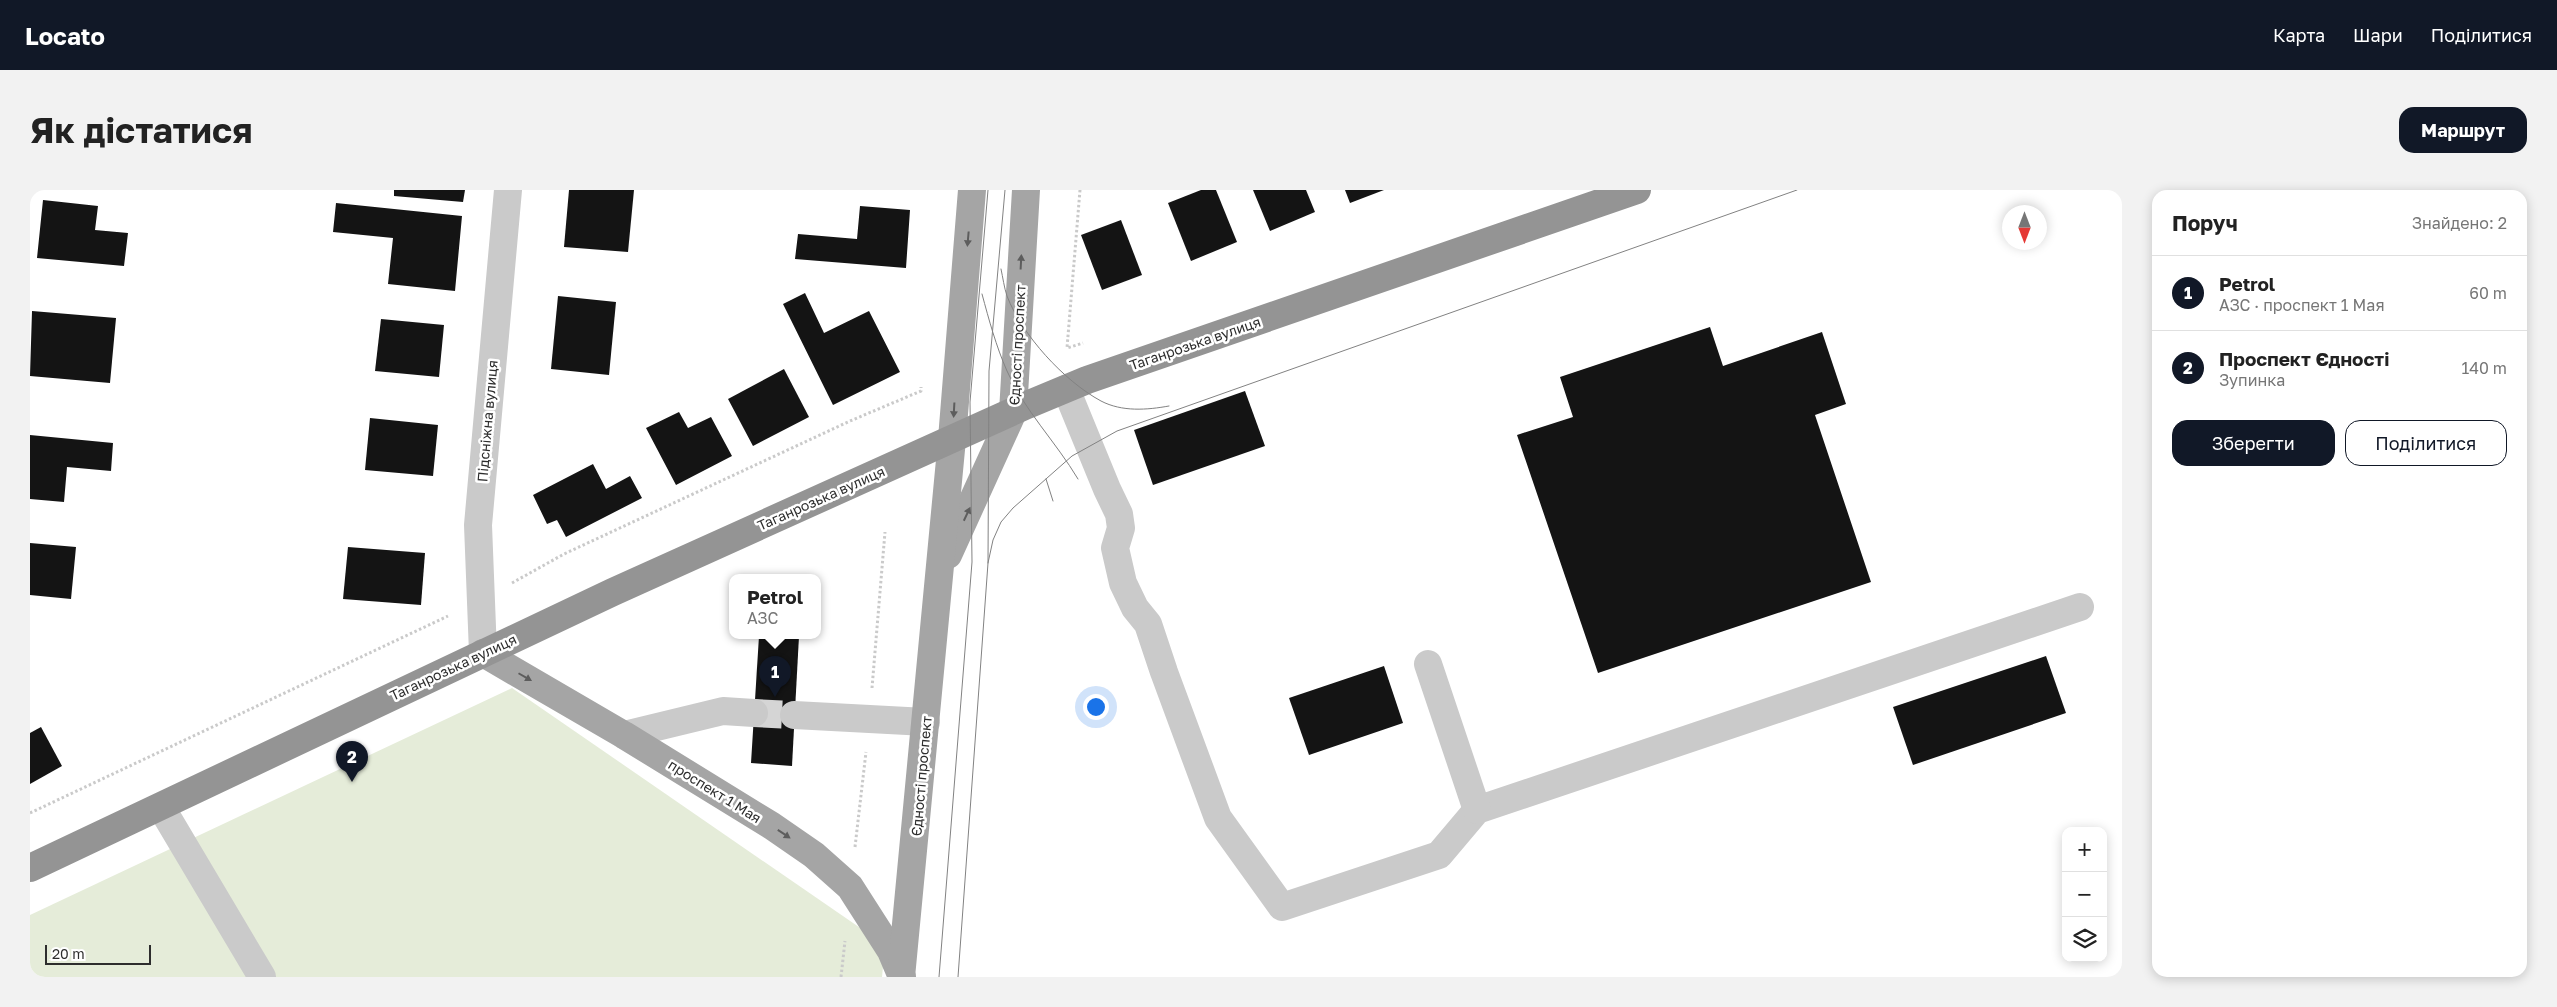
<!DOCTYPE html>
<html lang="uk">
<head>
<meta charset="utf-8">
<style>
  body { margin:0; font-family:"Golos Text",sans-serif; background:#f2f2f2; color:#222 }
  .controls { position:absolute; right:15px; bottom:15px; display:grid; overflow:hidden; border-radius:10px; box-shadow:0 2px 12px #0003 }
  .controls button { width:45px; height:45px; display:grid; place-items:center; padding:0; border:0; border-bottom:1px solid #e0e0e0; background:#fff; color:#222; font:25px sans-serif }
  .compass { position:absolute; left:1972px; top:15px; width:45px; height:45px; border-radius:50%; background:#fff; box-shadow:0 2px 12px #0003; rotate:180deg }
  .scale { position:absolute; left:15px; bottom:12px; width:106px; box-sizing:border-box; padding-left:5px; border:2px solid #2d2d2d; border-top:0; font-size:14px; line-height:18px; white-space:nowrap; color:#2d2d2d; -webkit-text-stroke:4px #fff; paint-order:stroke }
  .you { position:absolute; left:1065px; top:516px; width:18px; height:18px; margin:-12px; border:4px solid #fff; border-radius:50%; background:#1a73e8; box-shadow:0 0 0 8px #1a73e833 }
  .badge { display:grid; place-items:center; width:32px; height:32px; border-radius:50%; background:#111827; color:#fff; font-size:16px; font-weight:700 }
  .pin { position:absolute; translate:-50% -41px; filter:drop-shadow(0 1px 2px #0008) }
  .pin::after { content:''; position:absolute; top:26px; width:18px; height:15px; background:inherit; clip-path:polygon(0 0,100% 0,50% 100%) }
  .popup { position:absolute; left:699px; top:384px; width:92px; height:65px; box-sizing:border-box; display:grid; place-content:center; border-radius:10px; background:#fff; filter:drop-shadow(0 1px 4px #0005); font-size:16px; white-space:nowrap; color:#767676 }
  .popup b { font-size:19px; color:#222 }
  .popup::after { content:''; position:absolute; left:50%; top:100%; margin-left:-10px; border:10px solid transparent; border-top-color:#fff }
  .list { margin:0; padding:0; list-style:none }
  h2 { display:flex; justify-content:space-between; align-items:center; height:65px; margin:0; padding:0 20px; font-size:21px }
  h2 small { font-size:16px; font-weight:400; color:#767676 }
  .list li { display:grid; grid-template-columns:32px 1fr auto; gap:15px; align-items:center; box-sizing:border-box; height:75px; padding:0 20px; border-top:1px solid #e0e0e0 }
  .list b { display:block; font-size:19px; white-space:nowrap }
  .list p { margin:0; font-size:16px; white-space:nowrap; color:#767676 }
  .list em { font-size:16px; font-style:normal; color:#767676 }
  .actions { display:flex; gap:10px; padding:15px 20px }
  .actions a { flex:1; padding:11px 0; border:1px solid #111827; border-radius:15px; text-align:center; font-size:18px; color:#111827 }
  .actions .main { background:#111827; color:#fff }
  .icon { flex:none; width:28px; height:28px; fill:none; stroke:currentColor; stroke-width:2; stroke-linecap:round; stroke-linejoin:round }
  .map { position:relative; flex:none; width:2092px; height:787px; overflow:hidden; border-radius:15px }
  header { display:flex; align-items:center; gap:30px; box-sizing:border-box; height:70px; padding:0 25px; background:#111827; color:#fff }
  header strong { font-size:24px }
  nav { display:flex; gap:28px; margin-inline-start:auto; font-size:18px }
  .intro { display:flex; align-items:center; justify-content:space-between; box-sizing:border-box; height:120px; padding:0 30px }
  h1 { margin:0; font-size:35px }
  .button { padding:12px 22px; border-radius:15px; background:#111827; color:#fff; font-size:18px; font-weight:700 }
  main { display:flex; gap:30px; padding:0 30px }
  aside { flex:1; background:#fff; border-radius:15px; box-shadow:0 2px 12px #0003 }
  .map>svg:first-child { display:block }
  .green { fill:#e5ecd9 }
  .building { fill:#141414 }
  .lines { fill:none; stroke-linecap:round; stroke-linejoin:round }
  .minor-tunnel { stroke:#d5d5d5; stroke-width:28; stroke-dasharray:28 14; stroke-linecap:butt }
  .path { stroke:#cacaca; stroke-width:3; stroke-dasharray:2.5 2.5; stroke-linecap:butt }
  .minor { stroke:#cacaca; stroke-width:28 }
  .major { stroke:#a5a5a5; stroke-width:28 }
  .highway { stroke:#949494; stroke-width:28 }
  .tram { stroke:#828282; stroke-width:1 }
  .oneway { fill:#5d5d5d }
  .labels { text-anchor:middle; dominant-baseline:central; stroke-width:5; stroke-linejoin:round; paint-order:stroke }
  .street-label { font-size:14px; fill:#2d2d2d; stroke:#fff }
</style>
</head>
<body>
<header>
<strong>Locato</strong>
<nav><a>Карта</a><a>Шари</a><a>Поділитися</a></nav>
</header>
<div class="intro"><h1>Як дістатися</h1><a class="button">Маршрут</a></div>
<main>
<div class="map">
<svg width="2092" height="787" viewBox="0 0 2092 787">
  <rect width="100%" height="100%" fill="#fff"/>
  <path class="green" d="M482,498L855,755L852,787H0V725Z"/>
  <g class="building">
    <path d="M364,0H435L433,12L364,6Z"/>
    <path d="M539,0H604L598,62L534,57Z"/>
    <path d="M1171,0H1186L1207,52L1161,71L1138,13Z"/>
    <path d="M1223,0H1276L1285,22L1240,41Z"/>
    <path d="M1315,0H1354L1320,13Z"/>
    <path d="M13,10L68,16L65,40L98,43L94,76L7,68Z"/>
    <path d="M306,13L432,26L425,101L358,94L363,48L303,42Z"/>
    <path d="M830,16L880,20L876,78L765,69L768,44L827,49Z"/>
    <path d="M1091,30L1112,85L1072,100L1051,45Z"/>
    <path d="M775,103L794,143L839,121L870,182L803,215L753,114Z"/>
    <path d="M528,106L586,112L579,185L521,179Z"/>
    <path d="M2,121L86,128L80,193L0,186Z"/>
    <path d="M351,129L414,135L409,187L345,181Z"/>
    <path d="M1680,137L1693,176L1792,142L1816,214L1785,225L1841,392L1568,483L1487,245L1543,227L1530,187Z"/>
    <path d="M754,179L779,227L723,256L698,209Z"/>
    <path d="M1215,201L1235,256L1123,295L1104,240Z"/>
    <path d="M649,222L658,238L681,227L702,266L646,295L616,238Z"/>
    <path d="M340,228L408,235L403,286L335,280Z"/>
    <path d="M0,245L83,253L81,281L37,277L34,312L0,309Z"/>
    <path d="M563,274L576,299L600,286L612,308L536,347L527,330L517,334L503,305Z"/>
    <path d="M0,353L46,357L41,409L0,405Z"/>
    <path d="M318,357L395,363L391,415L313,409Z"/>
    <path d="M729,446H769L762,576L721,573Z"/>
    <path d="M2016,466L2036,523L1883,575L1863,517Z"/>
    <path d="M1354,476L1373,533L1279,565L1259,508Z"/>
    <path d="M11,537L32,576L0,594V543Z"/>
  </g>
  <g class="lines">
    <path class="minor-tunnel" d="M724,523L764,525"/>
    <g class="path">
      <path d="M1050,0L1037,158L1053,153"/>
      <path d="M482,393L534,364L820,231L891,201V197"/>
      <path d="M842,498L855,342"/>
      <path d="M0,623L418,426"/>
      <path d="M825,657L836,562"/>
      <path d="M811,787L815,751"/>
    </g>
    <g class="minor">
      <path d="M1036,199L1077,299L1089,324L1091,338L1085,358L1093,393L1105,418L1118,434L1134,482L1188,628L1252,717L1409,665L1447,620L2050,417"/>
      <path d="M453,463L448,335L478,0"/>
      <path d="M1398,474L1447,620"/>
      <path d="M764,525L896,532"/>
      <path d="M594,545L693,521L724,523"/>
      <path d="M131,617L232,787"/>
    </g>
    <g class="major">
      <path d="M918,365L983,222L996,0"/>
      <path d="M453,463L594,545L742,636L784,665L820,697L861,761L872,787"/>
      <path d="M871,787L922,249L942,0"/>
    </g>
    <path class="highway" d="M0,678L583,402L997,215L1057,190L1607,0"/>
    <g class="tram">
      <path d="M971,79C973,88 974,97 977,106C992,145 1034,191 1071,211C1092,222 1117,220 1139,216"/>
      <path d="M952,104C959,130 966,156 977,181C994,220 1026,252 1048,289"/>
      <path d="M1016,289L1023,311"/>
      <path d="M958,373L963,350L971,332L983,318L1042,266L1087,241L1767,0"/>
      <path d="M909,787L942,372L940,212L958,0"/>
      <path d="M928,787L958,373L959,181L975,0"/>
    </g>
  </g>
  <defs><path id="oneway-solid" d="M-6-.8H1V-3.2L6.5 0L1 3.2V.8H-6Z" transform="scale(1.25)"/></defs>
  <g class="oneway">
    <use href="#oneway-solid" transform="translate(938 49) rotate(95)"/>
    <use href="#oneway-solid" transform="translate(991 72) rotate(-87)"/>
    <use href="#oneway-solid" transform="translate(924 220) rotate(93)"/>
    <use href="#oneway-solid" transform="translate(937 324) rotate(-65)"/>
    <use href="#oneway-solid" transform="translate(495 487) rotate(30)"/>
    <use href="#oneway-solid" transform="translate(754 644) rotate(34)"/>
  </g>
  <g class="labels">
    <g class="street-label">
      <text transform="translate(1165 153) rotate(-19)">Таганрозька вулиця</text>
      <text transform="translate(987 155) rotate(-87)">Єдності проспект</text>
      <text transform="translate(457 231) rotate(-85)">Підсніжна вулиця</text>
      <text transform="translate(791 308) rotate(-24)">Таганрозька вулиця</text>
      <text transform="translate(423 477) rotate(-25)">Таганрозька вулиця</text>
      <text transform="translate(891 586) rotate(-85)">Єдності проспект</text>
      <text transform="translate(685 601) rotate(32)">проспект 1 Мая</text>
    </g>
  </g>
</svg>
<div class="controls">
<button>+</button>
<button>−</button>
<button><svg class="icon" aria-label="layers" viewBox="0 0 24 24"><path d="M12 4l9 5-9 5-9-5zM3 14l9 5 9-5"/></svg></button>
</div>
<svg class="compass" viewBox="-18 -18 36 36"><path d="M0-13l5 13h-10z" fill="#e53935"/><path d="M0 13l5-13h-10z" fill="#767676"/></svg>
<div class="scale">20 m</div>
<div class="you"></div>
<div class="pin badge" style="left:745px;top:507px">1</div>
<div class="popup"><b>Petrol</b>АЗС</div>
<div class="pin badge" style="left:322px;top:592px">2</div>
</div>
<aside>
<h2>Поруч<small>Знайдено: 2</small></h2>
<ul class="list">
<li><span class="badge">1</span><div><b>Petrol</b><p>АЗС · проспект 1 Мая</p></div><em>60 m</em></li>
<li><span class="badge">2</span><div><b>Проспект Єдності</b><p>Зупинка</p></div><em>140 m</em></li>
</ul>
<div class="actions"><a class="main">Зберегти</a><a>Поділитися</a></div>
</aside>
</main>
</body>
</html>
